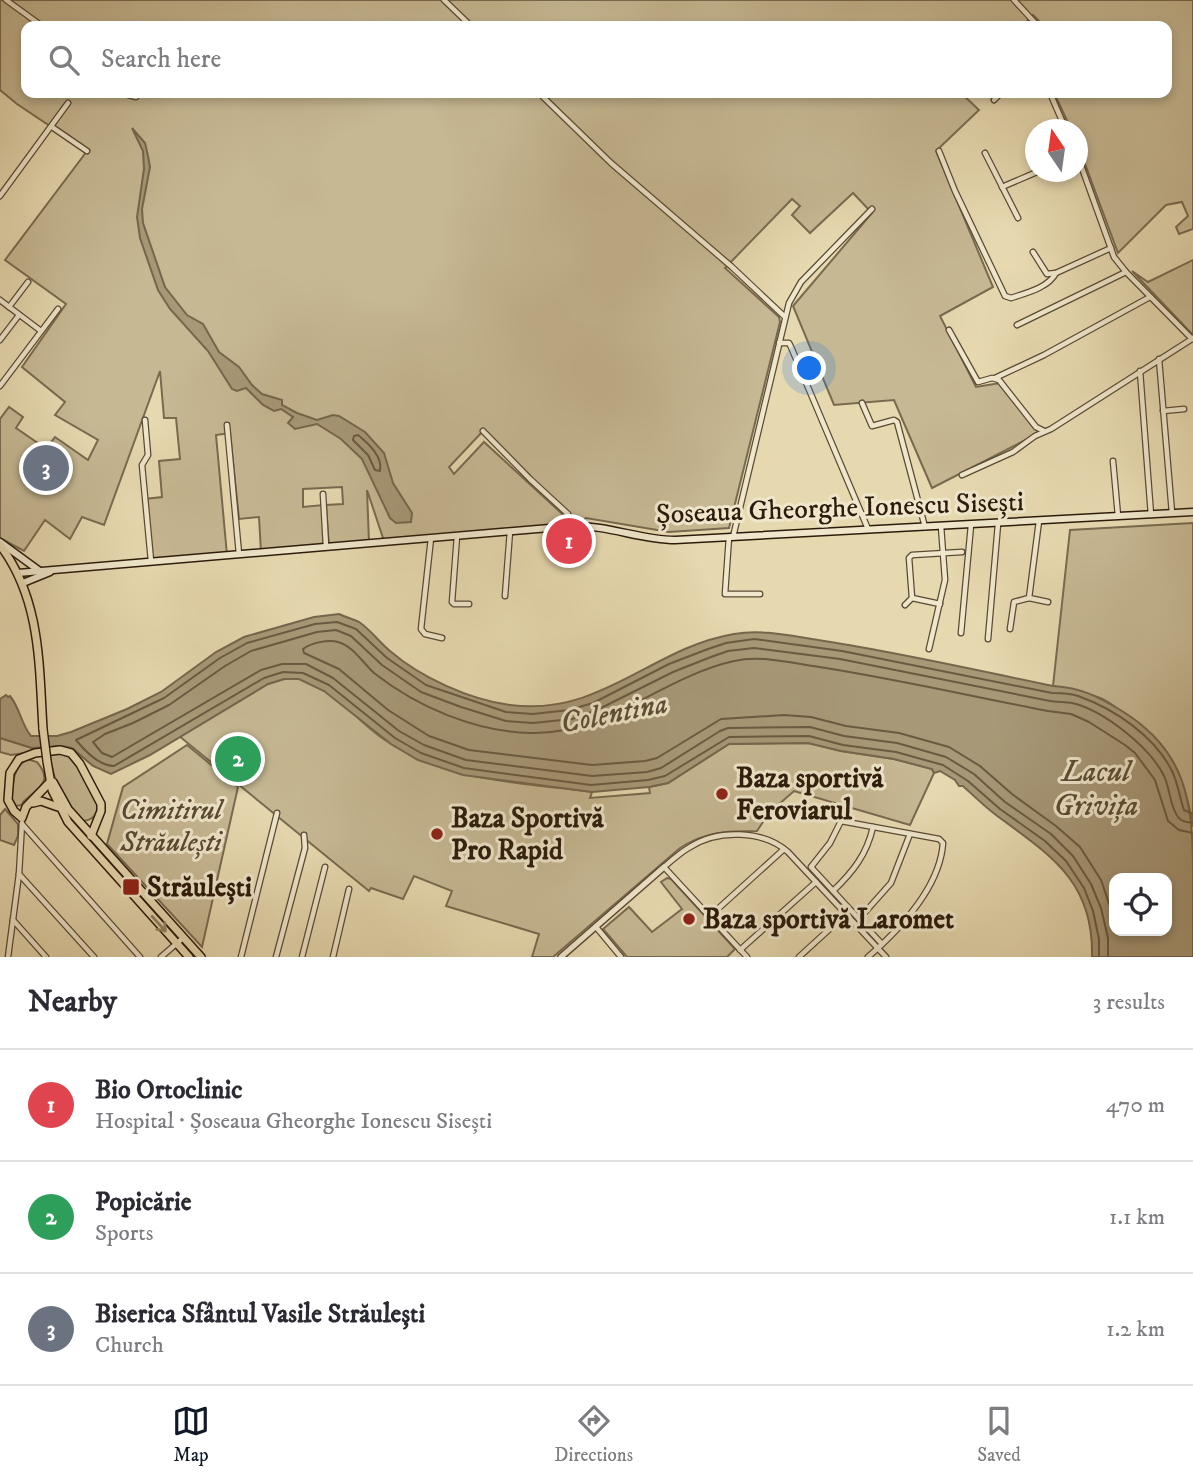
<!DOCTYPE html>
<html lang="en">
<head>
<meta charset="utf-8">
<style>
  body { margin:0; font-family:"IM FELL DW Pica",serif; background:#f2f2f3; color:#2b2b33 }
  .controls { position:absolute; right:21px; bottom:21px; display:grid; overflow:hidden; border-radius:14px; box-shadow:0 4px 10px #0003 }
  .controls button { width:63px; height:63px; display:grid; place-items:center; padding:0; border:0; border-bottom:2px solid #e1e1e2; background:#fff; color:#2b2b33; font:35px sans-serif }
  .compass { position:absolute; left:1025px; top:119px; width:63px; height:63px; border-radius:50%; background:#fff; box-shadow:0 4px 10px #0003; rotate:347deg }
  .you { position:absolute; left:810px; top:369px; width:24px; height:24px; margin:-18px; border:5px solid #fff; border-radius:50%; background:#1a73e8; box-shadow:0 0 0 10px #1a73e833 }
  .badge { display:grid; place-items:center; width:46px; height:46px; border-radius:50%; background:#111827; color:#fff; font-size:23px; font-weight:700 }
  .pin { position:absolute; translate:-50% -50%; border:4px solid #fff; box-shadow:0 2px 7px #0006 }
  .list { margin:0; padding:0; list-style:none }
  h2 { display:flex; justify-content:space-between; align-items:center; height:91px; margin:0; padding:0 28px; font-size:30px }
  h2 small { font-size:23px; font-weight:400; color:#7c7c81 }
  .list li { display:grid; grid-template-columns:46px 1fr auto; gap:21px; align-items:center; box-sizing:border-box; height:112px; padding:0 28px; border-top:2px solid #e1e1e2 }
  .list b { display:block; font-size:26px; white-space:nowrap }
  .list p { margin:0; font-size:23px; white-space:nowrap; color:#7c7c81 }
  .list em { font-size:23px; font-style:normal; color:#7c7c81 }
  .icon { flex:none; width:38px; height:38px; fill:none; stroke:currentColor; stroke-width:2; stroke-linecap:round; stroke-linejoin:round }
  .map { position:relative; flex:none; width:1193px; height:957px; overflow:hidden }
  .search { position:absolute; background:#fff; box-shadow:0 4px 10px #0003; left:21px; right:21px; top:21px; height:77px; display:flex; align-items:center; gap:18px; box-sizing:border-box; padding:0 24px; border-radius:14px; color:#7c7c81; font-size:26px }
  .sheet { height:427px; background:#fff }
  nav { display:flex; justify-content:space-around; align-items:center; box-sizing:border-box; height:98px; border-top:2px solid #e1e1e2; background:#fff; font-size:19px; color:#7c7c81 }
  nav a { display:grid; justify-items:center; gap:4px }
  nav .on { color:#111827 }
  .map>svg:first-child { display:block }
  .green { fill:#c6b893; stroke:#796a4f; stroke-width:2 }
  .water { fill:#a79877; stroke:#76664c; stroke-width:2; fill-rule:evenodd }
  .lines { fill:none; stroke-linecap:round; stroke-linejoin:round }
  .shore { stroke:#6a5a41; stroke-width:2 }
  .minor-casing { stroke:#5a4a34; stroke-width:7 }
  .tertiary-casing { stroke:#5a4a34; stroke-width:8 }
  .secondary-casing { stroke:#2c1b0b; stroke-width:9 }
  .primary-casing { stroke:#2c1b0b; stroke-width:10 }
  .minor { stroke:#efe6cb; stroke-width:4.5 }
  .tertiary { stroke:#efe6cb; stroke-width:5 }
  .secondary { stroke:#efe6cb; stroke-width:6 }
  .primary { stroke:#e6d8af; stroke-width:7 }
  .primary-bridge-casing { stroke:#2c1b0b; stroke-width:10; stroke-linecap:butt }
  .primary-bridge { stroke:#e6d8af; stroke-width:7 }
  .oneway { stroke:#928365 }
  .poi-dot { fill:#8f2418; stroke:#efe6cb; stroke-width:2.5 }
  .labels { text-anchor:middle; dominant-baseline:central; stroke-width:6; stroke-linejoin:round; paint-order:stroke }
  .street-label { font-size:28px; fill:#2c1b0b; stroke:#efe6cb }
  .poi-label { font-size:28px; font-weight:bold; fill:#2c1b0b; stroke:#efe6cb; text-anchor:start }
  .park-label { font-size:28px; font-style:italic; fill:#5a4a34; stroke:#efe6cb }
  .water-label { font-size:30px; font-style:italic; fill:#5d4d36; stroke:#efe6cb }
</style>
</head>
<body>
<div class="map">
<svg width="1193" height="957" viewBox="0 0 1193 957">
  <rect width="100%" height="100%" fill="#e6d8af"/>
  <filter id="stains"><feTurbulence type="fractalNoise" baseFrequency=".00286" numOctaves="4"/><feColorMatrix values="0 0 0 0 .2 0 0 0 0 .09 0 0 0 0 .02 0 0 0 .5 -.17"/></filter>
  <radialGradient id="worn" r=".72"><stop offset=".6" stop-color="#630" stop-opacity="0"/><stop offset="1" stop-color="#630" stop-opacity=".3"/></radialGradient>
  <g class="green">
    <path d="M0,0H1193V229L1179,234L1176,227L1188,216L1182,202L1166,205L1118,253L1078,145V130L1071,129L1054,93H1167V26H1044L1033,15L1022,26H26V93H961L979,110L936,151L993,287L940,316L976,387L1000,383L1039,433L932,488L894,400L834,405L793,306L872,213L853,193L810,233L792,215L800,206L792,199L725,268L779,317L780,322L729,528L669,532L586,518L573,526L572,520L483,431L449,467L454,474L484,442L571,522L572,525L384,541L367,490L369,542L329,546L326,505L343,504L342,487L303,489V507L323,505L326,546L261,552L259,517L239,519L230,433L216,435L227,555L151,561L145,499L162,497L159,461L180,459L176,418H164L160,371L104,525L82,517L70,539L45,520L24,551L0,538V419L9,407L23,417L16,428L45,448L25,478L41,475L57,476L59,463L39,458L55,437L88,460L98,440L55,415L65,402L22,367L66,304L5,260L87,151L17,104L0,90Z"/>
    <path d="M1193,260V338L1192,339V334L1132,271L1148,282Z"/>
    <path d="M1193,523V827C1184,774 1170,741 1123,712C1116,708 1108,701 1100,698C1085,692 1068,690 1053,686L1070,530Z"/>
    <path d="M284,679C289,679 295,678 300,679C332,687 356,720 382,738C446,782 517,782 592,792L590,798L650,793L649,787L668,783L729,744L808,743L841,751L894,759L932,769L934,773L910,825L794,791L769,813L757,831C727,831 706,831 680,848L553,957H532L539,934L446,906L452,891L414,876L403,899L371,888L369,891L179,736L268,684Z"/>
    <path d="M0,738L32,748V752L11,755L0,752Z"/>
    <path d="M187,745L238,787L202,947L107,844L123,787Z"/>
    <path d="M59,752L75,760L98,805C97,815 93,820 83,821C61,805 54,779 49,754Z"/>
    <path d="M27,759L37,762C54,782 38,788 23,802L22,805L15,806L11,800C13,784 12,769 27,759Z"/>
    <path d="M5,809L18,824V836L14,845L0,840V815Z"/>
    <path d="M667,878L671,879L735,949L727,957H627L603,929L629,907L652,932L682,909L661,882Z"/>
  </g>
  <g class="water">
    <path d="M132,128L145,143L148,156L150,167L142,209L143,223L165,287L187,315L203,324L219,352L239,367L252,385L262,394L282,400V405L297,413L317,420L333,415L339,416L365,432L384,453L393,483L412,513L411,522L396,523L390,518L362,459L341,439L317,424L295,429L288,423L293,417L281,409L274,411L263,405L246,388L237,391L232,389L208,351L170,309L158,290L140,238L137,217L144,169L143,151Z"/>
    <path d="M339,614C345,617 353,619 359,622C370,629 379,642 390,651C420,677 470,700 510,705C601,717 651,648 734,634C762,629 791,636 818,640C897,652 975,670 1053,686C1082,688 1097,696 1122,711C1186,751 1193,801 1193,872C1193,900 1193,929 1193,957H1092C1094,881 1050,855 996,815C985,807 974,796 963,786H959L955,780L940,771L934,773L932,769L894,759L841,751L808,743L729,744L668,783L649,787L592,792L463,775L418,760L391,744L324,691L299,679H284L268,684L150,755L111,774L93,766L72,748L62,746L32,748L0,738V699L6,695L8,697L10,696C20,708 21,724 31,736H57L71,732L127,709L161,692L216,652L244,637L314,617ZM1114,878H1167V931H1114Z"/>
  </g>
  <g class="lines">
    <g class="shore">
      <path d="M358,435C369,444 383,457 380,471L375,470L368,455L353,440L354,436Z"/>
      <path d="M1114,918L1101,880L1080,847L1056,826L1012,794L980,766L949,747L899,733L846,726L811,717L784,715L721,719L657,758L645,761L592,765L469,750L429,736L388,710L339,669L304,653L303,649C311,643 328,639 338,642C353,646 363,663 374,673C417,707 476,732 531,733C607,735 662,677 734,661C759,655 788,662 813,666C892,678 970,696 1048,711L1071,714L1089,722L1125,745L1135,753L1155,780L1168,821L1179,830L1193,833"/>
      <path d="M1099,957V939L1093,911L1084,888L1066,861L1045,841L1000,809L968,781L943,765L896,752L843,745L809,736L729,737L665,776L648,780L591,785L464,768L421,753L395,738L329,685L303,673L283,672L264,678L114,766C99,766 85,751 76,740L164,698L220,658L247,643L315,624L337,622L356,629L387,658L426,685L506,712L533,714L569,710L593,703L669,664L708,649L726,643L754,639L842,651L1052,693C1060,693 1070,693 1078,696C1115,709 1156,737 1173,773C1178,785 1180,798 1184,810L1193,814"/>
      <path d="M1108,957V938L1101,908L1091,884L1073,856L1051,834L1005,802L974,774L946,757L897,743L844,736L810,727L728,728L720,731L661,768L647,772L592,776L466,760L424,745L399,731L333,678L306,664H282L261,670L112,757L102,753L93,742L105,734L133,723L169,705L225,666L251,651L317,632L336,630L351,636L382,665L421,692L461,707L506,721L533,723L572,719L597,710L673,672L711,657L728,651L754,648L840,659L1050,701C1057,702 1065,702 1072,703C1103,710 1150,747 1164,776C1170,788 1170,807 1178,817C1182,822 1187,822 1193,823"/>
    </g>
    <defs>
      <g id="minor">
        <path d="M6,0L42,26"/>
        <path d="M444,0L471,26"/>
        <path d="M1014,0L1038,26"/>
        <path d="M121,93L136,97L138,93"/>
        <path d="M539,93L611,163L732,267L785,317"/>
        <path d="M1050,93L1066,130"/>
        <path d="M994,100L1001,93"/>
        <path d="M52,127L87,151"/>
        <path d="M939,151L955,191L1005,296L1011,298C1026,293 1048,288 1056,273"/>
        <path d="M985,153L1018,218"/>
        <path d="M1002,187L1037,172"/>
        <path d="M0,196L68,103"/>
        <path d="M1033,252L1047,274L1056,273L1111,248"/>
        <path d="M0,300L41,331"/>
        <path d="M9,307L28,282"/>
        <path d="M1017,325L1126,272"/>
        <path d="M949,330L978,382L992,378L999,380L1036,427L1044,431"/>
        <path d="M0,340L19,315"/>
        <path d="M779,343H789L791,347L868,529"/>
        <path d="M1159,359L1172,513"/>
        <path d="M1140,371L1151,515"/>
        <path d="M995,378L1044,355L1150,297"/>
        <path d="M0,386L58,309"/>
        <path d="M862,403L872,426L894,420L897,422L925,527"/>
        <path d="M1163,411L1184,409"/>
        <path d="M145,420L148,455L142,465L151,561"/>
        <path d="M227,425L239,554"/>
        <path d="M483,431L530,479L568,514L573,526"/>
        <path d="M1113,461L1118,516"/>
        <path d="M962,475L1013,452L1035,436L1051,429L1192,339L1126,272L1114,257L1078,157"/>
        <path d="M323,494L326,546"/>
        <path d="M457,536L452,602L454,604H469"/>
        <path d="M729,537L725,594H760"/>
        <path d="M733,537L789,303L801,282L872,209"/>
        <path d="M431,538L421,629L425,634L442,638"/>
        <path d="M505,596L510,531"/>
        <path d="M1029,598L1048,602"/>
        <path d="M940,604L912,598L909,558L912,555L962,552"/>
        <path d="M905,605L912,598"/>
        <path d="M1010,629L1014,602L1029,598L1039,521"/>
        <path d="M961,633L971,525"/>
        <path d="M988,639L998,524"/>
        <path d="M929,649L945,580L941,526"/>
        <path d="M22,824L140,957"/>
        <path d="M19,874L94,957"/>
        <path d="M833,891C853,872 867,854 873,827"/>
        <path d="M710,916L784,849"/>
        <path d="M859,919L891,883L910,834"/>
        <path d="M13,920L46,957"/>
        <path d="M596,927L621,957"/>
        <path d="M740,950L816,882"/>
        <path d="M8,957L19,874L22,823"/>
        <path d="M161,957L183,938"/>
        <path d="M241,957L277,813"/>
        <path d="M276,957L305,848L304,835"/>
        <path d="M302,957L325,867"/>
        <path d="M333,957L349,889"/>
        <path d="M747,957L664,867C672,860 681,852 690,847C718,829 763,830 788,852L886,957"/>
        <path d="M799,957L846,914"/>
        <path d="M868,957C899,930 940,887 943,843L939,839L841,821L830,843L811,867L882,944"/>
      </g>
      <g id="tertiary">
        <path d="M1193,338V339"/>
        <path d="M561,957L664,867"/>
      </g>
      <g id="secondary">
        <path d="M0,542L41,572"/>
        <path d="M18,573L573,526C608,525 641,540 675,540L1193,512"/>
        <path d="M23,583L50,572"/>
      </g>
      <g id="primary">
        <path d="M0,545C41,599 39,665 43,729"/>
        <path d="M47,761L52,790L68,822L189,957"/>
        <path d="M50,782L26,807L22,818L14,811L8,800L10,773L19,759L35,753L60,750L71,753L80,764L101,804V811L91,836"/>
        <path d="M53,782L68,809L201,957"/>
        <path d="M33,803L41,801L58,807"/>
      </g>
    </defs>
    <use href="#minor" class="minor-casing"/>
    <use href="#tertiary" class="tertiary-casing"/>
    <use href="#secondary" class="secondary-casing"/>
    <use href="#primary" class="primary-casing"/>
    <use href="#minor" class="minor"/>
    <use href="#tertiary" class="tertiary"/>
    <use href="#secondary" class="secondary"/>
    <use href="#primary" class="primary"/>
    <defs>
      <path id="primary-bridge" d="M43,729L47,761"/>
    </defs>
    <use href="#primary-bridge" class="primary-bridge-casing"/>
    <use href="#primary-bridge" class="primary-bridge"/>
  </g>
  <defs><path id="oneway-shaft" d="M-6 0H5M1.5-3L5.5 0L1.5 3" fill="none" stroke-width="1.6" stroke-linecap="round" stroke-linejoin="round" transform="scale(1.75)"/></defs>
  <use class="oneway" href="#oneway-shaft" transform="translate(159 924) rotate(48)"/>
  <g class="poi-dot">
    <circle cx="722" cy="794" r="7"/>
    <circle cx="437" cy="834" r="7"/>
    <rect x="122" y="878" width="18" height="18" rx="3.5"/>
    <circle cx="689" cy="919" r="7"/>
  </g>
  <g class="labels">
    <g class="street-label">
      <text transform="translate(840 508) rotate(-2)">Șoseaua Gheorghe Ionescu Sisești</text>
    </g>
    <g class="poi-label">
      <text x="736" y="778">Baza sportivă<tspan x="736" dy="32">Feroviarul</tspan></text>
      <text x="451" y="818">Baza Sportivă<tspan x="451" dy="32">Pro Rapid</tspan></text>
      <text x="147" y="887">Străulești</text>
      <text x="703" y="919">Baza sportivă Laromet</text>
    </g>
    <g class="park-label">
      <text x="171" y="810">Cimitirul<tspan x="171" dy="32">Străulești</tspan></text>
    </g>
    <g class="water-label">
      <text transform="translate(614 714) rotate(-11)">Colentina</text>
      <text x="1096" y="772">Lacul<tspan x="1096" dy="34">Grivița</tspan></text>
    </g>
  </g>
  <rect width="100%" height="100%" filter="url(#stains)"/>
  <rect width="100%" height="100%" fill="url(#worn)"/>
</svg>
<div class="controls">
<button><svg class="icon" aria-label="locate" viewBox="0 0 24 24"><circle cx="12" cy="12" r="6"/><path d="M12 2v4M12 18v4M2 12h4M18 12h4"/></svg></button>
</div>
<svg class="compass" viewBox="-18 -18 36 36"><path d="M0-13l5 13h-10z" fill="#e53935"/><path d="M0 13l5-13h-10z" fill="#7c7c81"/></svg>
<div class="you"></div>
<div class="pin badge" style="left:569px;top:541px;background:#e0444e">1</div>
<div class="pin badge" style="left:238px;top:759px;background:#2e9e5b">2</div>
<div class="pin badge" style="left:46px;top:468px;background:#6b7280">3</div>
<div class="search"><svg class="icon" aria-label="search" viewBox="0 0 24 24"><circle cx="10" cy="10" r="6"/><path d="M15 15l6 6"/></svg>Search here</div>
</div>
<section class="sheet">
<h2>Nearby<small>3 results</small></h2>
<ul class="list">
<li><span class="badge" style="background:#e0444e">1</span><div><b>Bio Ortoclinic</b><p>Hospital · Șoseaua Gheorghe Ionescu Sisești</p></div><em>470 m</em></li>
<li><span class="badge" style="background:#2e9e5b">2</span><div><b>Popicărie</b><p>Sports</p></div><em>1.1 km</em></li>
<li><span class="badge" style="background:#6b7280">3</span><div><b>Biserica Sfântul Vasile Străulești</b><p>Church</p></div><em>1.2 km</em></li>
</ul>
</section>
<nav>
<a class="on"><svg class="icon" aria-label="map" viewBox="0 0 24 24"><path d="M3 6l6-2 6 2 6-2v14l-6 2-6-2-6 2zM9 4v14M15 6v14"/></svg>Map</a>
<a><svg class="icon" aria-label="directions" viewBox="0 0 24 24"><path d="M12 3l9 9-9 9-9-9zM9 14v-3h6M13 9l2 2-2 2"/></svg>Directions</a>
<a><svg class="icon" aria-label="saved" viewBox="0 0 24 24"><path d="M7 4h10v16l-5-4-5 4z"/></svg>Saved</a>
</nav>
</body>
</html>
